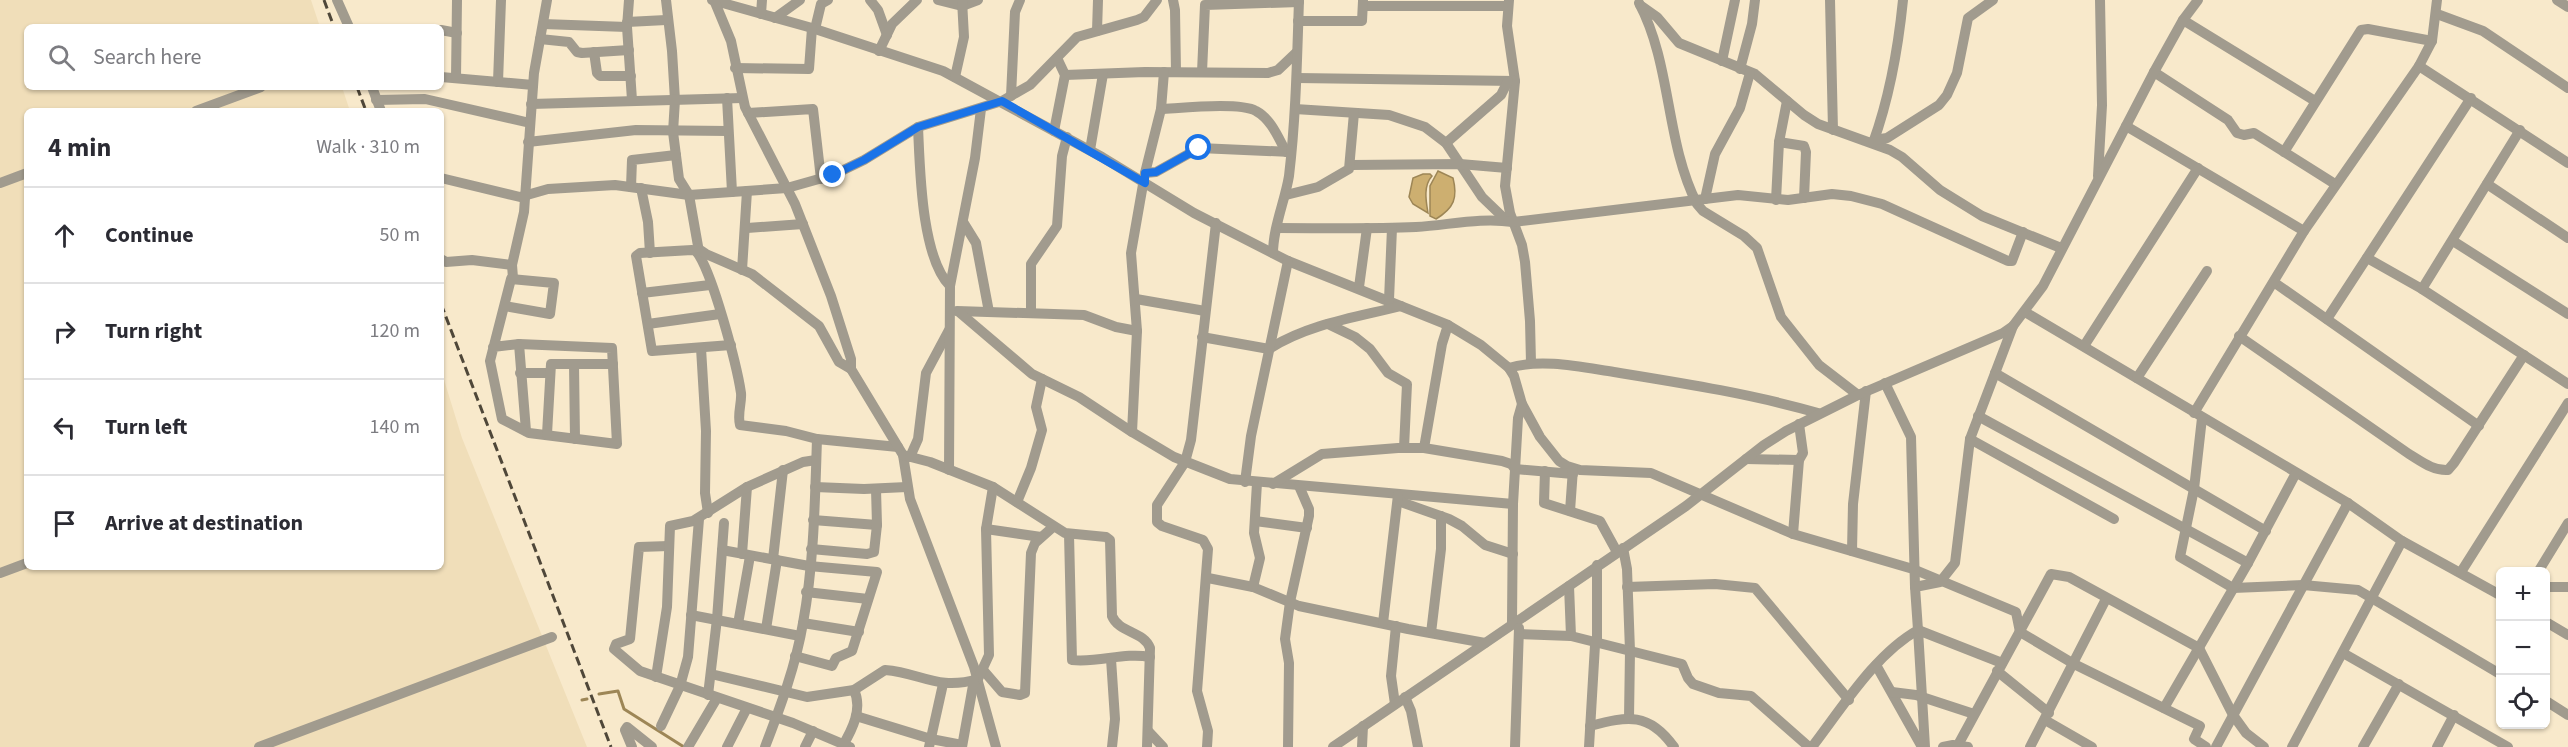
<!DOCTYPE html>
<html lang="en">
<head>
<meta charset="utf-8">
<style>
  body { margin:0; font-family:"Source Sans 3",sans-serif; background:#f2f2f3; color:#2b2b33 }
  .controls { position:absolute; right:18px; bottom:18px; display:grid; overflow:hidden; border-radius:9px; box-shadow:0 2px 4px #0004 }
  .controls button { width:54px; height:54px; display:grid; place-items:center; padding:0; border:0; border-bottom:2px solid #e1e1e2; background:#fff; color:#2b2b33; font:30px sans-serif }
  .stop { position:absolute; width:18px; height:18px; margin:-14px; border:4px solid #1a73e8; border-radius:50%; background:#fff }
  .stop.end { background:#1a73e8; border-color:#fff; box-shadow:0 2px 6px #0008 }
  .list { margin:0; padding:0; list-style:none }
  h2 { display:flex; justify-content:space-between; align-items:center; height:78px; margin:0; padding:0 24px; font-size:26px }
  h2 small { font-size:20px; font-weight:400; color:#7c7c81 }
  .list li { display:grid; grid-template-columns:39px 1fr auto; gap:18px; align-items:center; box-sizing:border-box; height:96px; padding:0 24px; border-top:2px solid #e1e1e2 }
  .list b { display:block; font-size:22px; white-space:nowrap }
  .list em { font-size:20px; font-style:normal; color:#7c7c81 }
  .icon { flex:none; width:33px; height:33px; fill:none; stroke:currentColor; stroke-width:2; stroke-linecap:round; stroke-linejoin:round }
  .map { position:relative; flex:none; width:2568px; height:747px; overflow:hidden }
  .search { position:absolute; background:#fff; box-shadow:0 2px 4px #0004; left:24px; top:24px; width:420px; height:66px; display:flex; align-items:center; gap:15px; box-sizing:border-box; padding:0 21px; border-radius:9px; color:#7c7c81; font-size:22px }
  .panel { position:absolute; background:#fff; box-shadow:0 2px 4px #0004; left:24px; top:108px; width:420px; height:462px; border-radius:9px }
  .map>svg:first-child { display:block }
  .built { fill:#f0deb9 }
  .water { fill:#cdaf70; stroke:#9d8656; stroke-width:1.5 }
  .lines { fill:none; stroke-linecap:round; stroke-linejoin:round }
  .stream { stroke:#9d8656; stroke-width:3 }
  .minor { stroke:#a19b8e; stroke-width:10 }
  .rail { stroke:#4f4739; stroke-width:3; stroke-dasharray:9 4.5; stroke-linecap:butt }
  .route { stroke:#1a73e8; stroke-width:8 }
</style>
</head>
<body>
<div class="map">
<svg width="2568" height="747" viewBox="0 0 2568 747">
  <rect width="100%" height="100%" fill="#f8e9cb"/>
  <path class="built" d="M0,0H311L320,27H27V87H342L350,111H27V567H441V370L462,438L587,747H0Z"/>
  <g class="water">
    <path d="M1438,171L1453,178C1458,198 1454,208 1436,219L1430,216V186Z"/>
    <path d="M1423,174H1430L1432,176C1423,186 1426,201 1428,213L1413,204L1409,197L1413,178Z"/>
  </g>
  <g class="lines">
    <g class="stream">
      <path d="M599,694L618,691L624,709L684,747"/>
      <path d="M582,700L587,699"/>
    </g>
    <g class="minor">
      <path d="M337,0L349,27"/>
      <path d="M629,0L627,27L632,100"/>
      <path d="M666,0L672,51L675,100L673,132L679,179L689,195L698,246L696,251C712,270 737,366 741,393C742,403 737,414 740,425L786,431L817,439L898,447"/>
      <path d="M712,0L812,28L943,71L1102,157L1194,213L1288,261L1448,325L1481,345L1509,368L1514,376L1522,404L1540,437L1559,461L1567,466L1580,470L1651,473L1793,534L1913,569L2016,612L2020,632L2074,664L2200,726L2194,739L2206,747"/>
      <path d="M714,0L731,41L745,107L795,204L831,296L851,359V369L903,455L910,499L974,667L996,747"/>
      <path d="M870,0L878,10L887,35"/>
      <path d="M938,0L962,6L978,0"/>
      <path d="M1173,0L1175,10L1176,72"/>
      <path d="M1509,0L1507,26L1515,81L1505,186L1510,213L1522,245L1525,262L1530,321L1531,363"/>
      <path d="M1830,0L1833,130"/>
      <path d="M2557,0L2568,7"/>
      <path d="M1639,3C1672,65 1665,141 1697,204L1703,211L1744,236L1757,248L1781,317L1819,365L1858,395"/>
      <path d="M1640,5L1657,17L1679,43L1755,74L1804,115L1818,124L1890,150L1902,157L1940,190L1982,216L2061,248"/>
      <path d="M1363,6H1508"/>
      <path d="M761,14L762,0"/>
      <path d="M2437,14L2483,31L2568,88"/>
      <path d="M775,18L800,0"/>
      <path d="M2183,20L2315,101"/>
      <path d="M1298,21H1362L1363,1"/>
      <path d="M627,22L666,20"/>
      <path d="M543,24L627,27"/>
      <path d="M815,29L821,4L828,0"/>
      <path d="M441,30L457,33"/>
      <path d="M1097,31L1098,0"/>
      <path d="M540,39L569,42L577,52L582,53L629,50"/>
      <path d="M879,51L892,24L917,0"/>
      <path d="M594,52L597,73L600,76H631"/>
      <path d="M1722,61L1735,0"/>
      <path d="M2419,66L2568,163"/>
      <path d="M735,68L809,69L812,28"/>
      <path d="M1740,69L1752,24L1755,0"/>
      <path d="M1202,72L1205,5L1299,2"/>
      <path d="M2154,72L2228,120L2237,133L2244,135L2254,133L2335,184"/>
      <path d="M1065,75L1145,72L1268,73L1278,70L1297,52"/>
      <path d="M441,77L533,85"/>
      <path d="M955,77L964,37L962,0"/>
      <path d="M456,78L457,0"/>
      <path d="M1297,78L1515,81"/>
      <path d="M498,82L501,0"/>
      <path d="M372,87L381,111"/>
      <path d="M1011,96L1015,12L1020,0"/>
      <path d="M727,98L732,192"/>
      <path d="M376,100L425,99L530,123"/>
      <path d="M531,104L742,98"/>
      <path d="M1161,109C1182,108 1240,102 1256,111C1271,119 1278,137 1286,152"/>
      <path d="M1295,109L1389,115L1425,127L1446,143L1482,197L1507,221"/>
      <path d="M196,111L261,87"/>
      <path d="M748,113L813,109L821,179"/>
      <path d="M2126,126L2304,231"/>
      <path d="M918,127C920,168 921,257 950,286"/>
      <path d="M1054,131L1065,75L1057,58"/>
      <path d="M1874,140L1887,138L1939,105L1947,95L1957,73L1968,18L1993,0"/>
      <path d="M528,142L636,130L728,131"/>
      <path d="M1779,142L1804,146L1806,152L1804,198"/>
      <path d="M1446,143L1501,95L1508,81"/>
      <path d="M1873,143C1890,96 1898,50 1903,0"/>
      <path d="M1090,150L1103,74"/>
      <path d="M2284,152L2361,30L2368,29L2432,41"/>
      <path d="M1351,165L1460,164L1507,168"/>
      <path d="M1145,173L1156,172L1199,148L1291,152"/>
      <path d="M2098,176L2102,105L2100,0"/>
      <path d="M441,178L520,197L548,189L615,185L689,195L787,188L833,175L864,160L918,127L1002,101L1030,85L1077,37L1137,20L1144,17L1157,0"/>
      <path d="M0,183L27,173"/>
      <path d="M2487,184L2568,238"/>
      <path d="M631,187L632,160L676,155"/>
      <path d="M641,188L648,222L650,253"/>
      <path d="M1286,195L1318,187L1349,169L1354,113"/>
      <path d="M1705,199L1715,154L1740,108L1750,73"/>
      <path d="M1776,200L1779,142L1787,101"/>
      <path d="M963,222L976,243L989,312"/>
      <path d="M747,228L803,224"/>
      <path d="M1277,228C1324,228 1370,229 1416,227C1449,225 1481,217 1513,222L1738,195L1788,200L1832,194L1851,196L1882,204L2008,261H2012L2023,232"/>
      <path d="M2453,241L2568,314"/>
      <path d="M697,248L706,254L752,274L819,326L839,362L851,369"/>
      <path d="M696,251L692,250L640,253L636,256L652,351L731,345"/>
      <path d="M1273,253C1273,227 1285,201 1289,176C1296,117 1297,59 1299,0"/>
      <path d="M2367,258L2422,289L2568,384"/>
      <path d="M441,259L446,262L472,260L512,265"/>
      <path d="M742,270L747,191"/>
      <path d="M513,278L512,265L524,212L534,73L547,0"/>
      <path d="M2275,283L2479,426"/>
      <path d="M1359,287L1367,228"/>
      <path d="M2422,289L2520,130"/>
      <path d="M642,293L710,285"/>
      <path d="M1136,299L1205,311"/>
      <path d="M1389,300L1392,228"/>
      <path d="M957,311L1084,315L1116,327L1137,331"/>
      <path d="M959,312L1032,374L1079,397L1132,432L1174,457L1230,479L1513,504"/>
      <path d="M2025,312L2348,503L2402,541L2500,595"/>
      <path d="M1031,313V264L1057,226L1062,156L1067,137"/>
      <path d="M2327,319L2471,98"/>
      <path d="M648,324L720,314"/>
      <path d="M1328,324L1355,337L1370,349L1388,373L1407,384L1404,448"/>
      <path d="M2239,336L2409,454C2421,461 2433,471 2448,470L2454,463L2524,355"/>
      <path d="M1202,337L1269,349C1308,324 1357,317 1401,306"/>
      <path d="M519,344L526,431"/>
      <path d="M2084,346L2198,168"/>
      <path d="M493,347L519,344L612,348L617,444L529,433L502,419L490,361L511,279L554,283L550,314L504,306"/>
      <path d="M701,348L706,431L705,493L708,513"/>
      <path d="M574,364L575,439"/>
      <path d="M1509,368C1541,358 1581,367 1614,372C1682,383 1752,394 1818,413"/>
      <path d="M520,373H550"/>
      <path d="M1995,373L2266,531"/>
      <path d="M2137,378L2207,271"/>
      <path d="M1885,383L1911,437L1915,587"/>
      <path d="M2194,413L2304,231L2419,66L2432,41L2437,0"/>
      <path d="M1978,416L2248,563"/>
      <path d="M2202,418L2194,489L2180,557L2233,588L2303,585L2358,590L2500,674"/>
      <path d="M1132,432L1137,331L1131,253L1145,173L1161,109L1164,72"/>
      <path d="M547,434L551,364H613"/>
      <path d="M1970,439L2114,519"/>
      <path d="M1424,448L1442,344L1448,325"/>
      <path d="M903,455L930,462L993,487L1065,533L1106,537L1110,540L1112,616C1119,633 1144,631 1150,648L1147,747"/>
      <path d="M910,457L918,439L926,373L949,330"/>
      <path d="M1746,459L1799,460"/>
      <path d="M949,470L950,286L975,158L981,109"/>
      <path d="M1545,471L1544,503L1600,521L1617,552"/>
      <path d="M1245,482L1251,436L1288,261"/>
      <path d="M1273,484L1322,454L1398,448H1424L1502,461L1511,464L1515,469L1573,474"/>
      <path d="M815,487L864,489L907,487"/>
      <path d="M1398,501L1449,519L1462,526L1485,545L1513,554"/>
      <path d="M1017,502L1031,468L1042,430L1036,407L1042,379"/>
      <path d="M1570,511L1573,469"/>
      <path d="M813,520L877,525"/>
      <path d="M1255,521L1307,528"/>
      <path d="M986,529L1041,537"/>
      <path d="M1069,534L1072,660C1099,663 1124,652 1150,657"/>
      <path d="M1793,534L1799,460L1803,453L1799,424"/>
      <path d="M669,546L639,547L630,639L616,644L614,649L640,671L793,723L850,747"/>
      <path d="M1623,548L1627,569L1630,651L1629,718"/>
      <path d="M811,549L867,554L874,552L877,525L876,489"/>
      <path d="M722,550L809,566L877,572L852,651L836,658L832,666L795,656"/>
      <path d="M1852,551L1853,504L1866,391"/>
      <path d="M742,554L747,487"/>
      <path d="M773,559L783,470"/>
      <path d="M2461,572L2568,403"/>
      <path d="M2538,572L2568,523"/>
      <path d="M0,573L27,563"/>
      <path d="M1208,578L1253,587L1299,606L1408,629L1485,643"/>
      <path d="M1569,586L1571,636"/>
      <path d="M1253,587L1260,558L1254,533L1257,483"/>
      <path d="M1627,587L1715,584L1755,588L1849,700"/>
      <path d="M2546,587H2568"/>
      <path d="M806,592L868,599"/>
      <path d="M691,615L800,636"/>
      <path d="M2546,622L2568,635"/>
      <path d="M803,623L859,632"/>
      <path d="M1383,623L1398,495"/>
      <path d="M1512,623L1513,504L1518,418L1522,404"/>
      <path d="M738,624L750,556"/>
      <path d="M766,629L777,560"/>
      <path d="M1431,633L1441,549V516"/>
      <path d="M1519,634L1571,636L1682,664L1688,678L1693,684L1719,693L1751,696L1809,747"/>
      <path d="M2343,653L2508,747"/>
      <path d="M1111,659L1115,719L1112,747"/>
      <path d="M1876,665L1922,747"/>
      <path d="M983,670L1002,692L1020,695L1025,693L1031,553L1035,543L1053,527"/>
      <path d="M1997,671L2049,713"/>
      <path d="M711,674L807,697L854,690L885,670C922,673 937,691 978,679L989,655L986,529L993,487"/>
      <path d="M656,677L667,607L670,526L693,521L747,487L803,462L816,460"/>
      <path d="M1892,692L1916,695L1974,714"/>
      <path d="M708,695L717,619L724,523"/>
      <path d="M1405,697L1411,711L1418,747"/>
      <path d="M2546,701L2568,715"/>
      <path d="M1395,704L1391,676L1396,626"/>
      <path d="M2164,708L2248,563L2296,473"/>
      <path d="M856,716L931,739L962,745"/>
      <path d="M2045,720L2092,747"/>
      <path d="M661,726L680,686L688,657L699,519"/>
      <path d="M1590,726C1628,716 1649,712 1674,747"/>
      <path d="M1148,731L1163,747"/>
      <path d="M1958,745L2051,574L2069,577L2199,648L2233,715L2246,733L2264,747"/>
      <path d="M259,747L552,637"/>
      <path d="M632,747L625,730L627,727L652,747"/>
      <path d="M688,747L717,698"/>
      <path d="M727,747L747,708"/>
      <path d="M765,747C780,708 796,665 803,623C814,564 815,499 817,439"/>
      <path d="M805,747L813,731"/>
      <path d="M842,747C852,730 863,709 854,690"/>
      <path d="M929,747L943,684"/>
      <path d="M962,747L974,680"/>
      <path d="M1207,747L1208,731L1197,691L1208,549L1203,540L1162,526L1157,522V505L1185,462L1191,440L1216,223"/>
      <path d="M1288,747L1289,663L1285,639L1290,602L1309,516V509L1299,486"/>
      <path d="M1333,747L1686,506L1764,445L1786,431L1858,395L2003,333L2013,326L2043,286L2154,72L2183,20L2198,0"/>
      <path d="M1362,747L1363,726"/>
      <path d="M1515,747L1519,628"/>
      <path d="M1589,747L1595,645L1597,641V565"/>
      <path d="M1812,747C1842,708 1875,654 1918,630L1915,587L1940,582L1955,563L1970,439L2013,326"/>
      <path d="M1925,747L1918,630L2002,663"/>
      <path d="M1943,747L1953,745L1968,747"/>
      <path d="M2030,747L2106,599"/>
      <path d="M2216,747L2348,503"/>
      <path d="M2292,747L2402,541"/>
      <path d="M2363,747L2399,684"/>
      <path d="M2437,747L2454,715"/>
    </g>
    <g class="rail">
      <path d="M324,0L334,27"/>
      <path d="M357,87L366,111"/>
      <path d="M441,304L611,747"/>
    </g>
  </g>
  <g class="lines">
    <path class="route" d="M833,175L864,160L918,127L1002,101L1145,183V173L1156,172L1199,148"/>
  </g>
</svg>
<div class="controls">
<button>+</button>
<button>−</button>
<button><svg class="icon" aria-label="locate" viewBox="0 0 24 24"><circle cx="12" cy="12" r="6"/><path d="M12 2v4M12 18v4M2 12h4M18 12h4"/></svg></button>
</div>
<div class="stop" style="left:1199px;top:148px"></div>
<div class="stop end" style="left:833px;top:175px"></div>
<div class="search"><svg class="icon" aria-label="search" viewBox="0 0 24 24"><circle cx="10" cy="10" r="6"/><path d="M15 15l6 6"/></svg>Search here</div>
<section class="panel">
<h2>4 min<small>Walk · 310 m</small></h2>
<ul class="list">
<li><svg class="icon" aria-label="ahead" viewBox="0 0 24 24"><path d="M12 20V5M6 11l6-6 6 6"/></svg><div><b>Continue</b></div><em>50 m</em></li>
<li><svg class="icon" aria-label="right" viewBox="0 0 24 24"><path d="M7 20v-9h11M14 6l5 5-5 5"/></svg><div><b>Turn right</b></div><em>120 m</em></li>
<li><svg class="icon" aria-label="left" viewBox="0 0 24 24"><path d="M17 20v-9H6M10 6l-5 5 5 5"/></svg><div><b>Turn left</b></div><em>140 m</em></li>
<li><svg class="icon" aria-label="arrive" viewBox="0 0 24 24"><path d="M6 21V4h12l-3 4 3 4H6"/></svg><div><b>Arrive at destination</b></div></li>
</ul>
</section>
</div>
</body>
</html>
